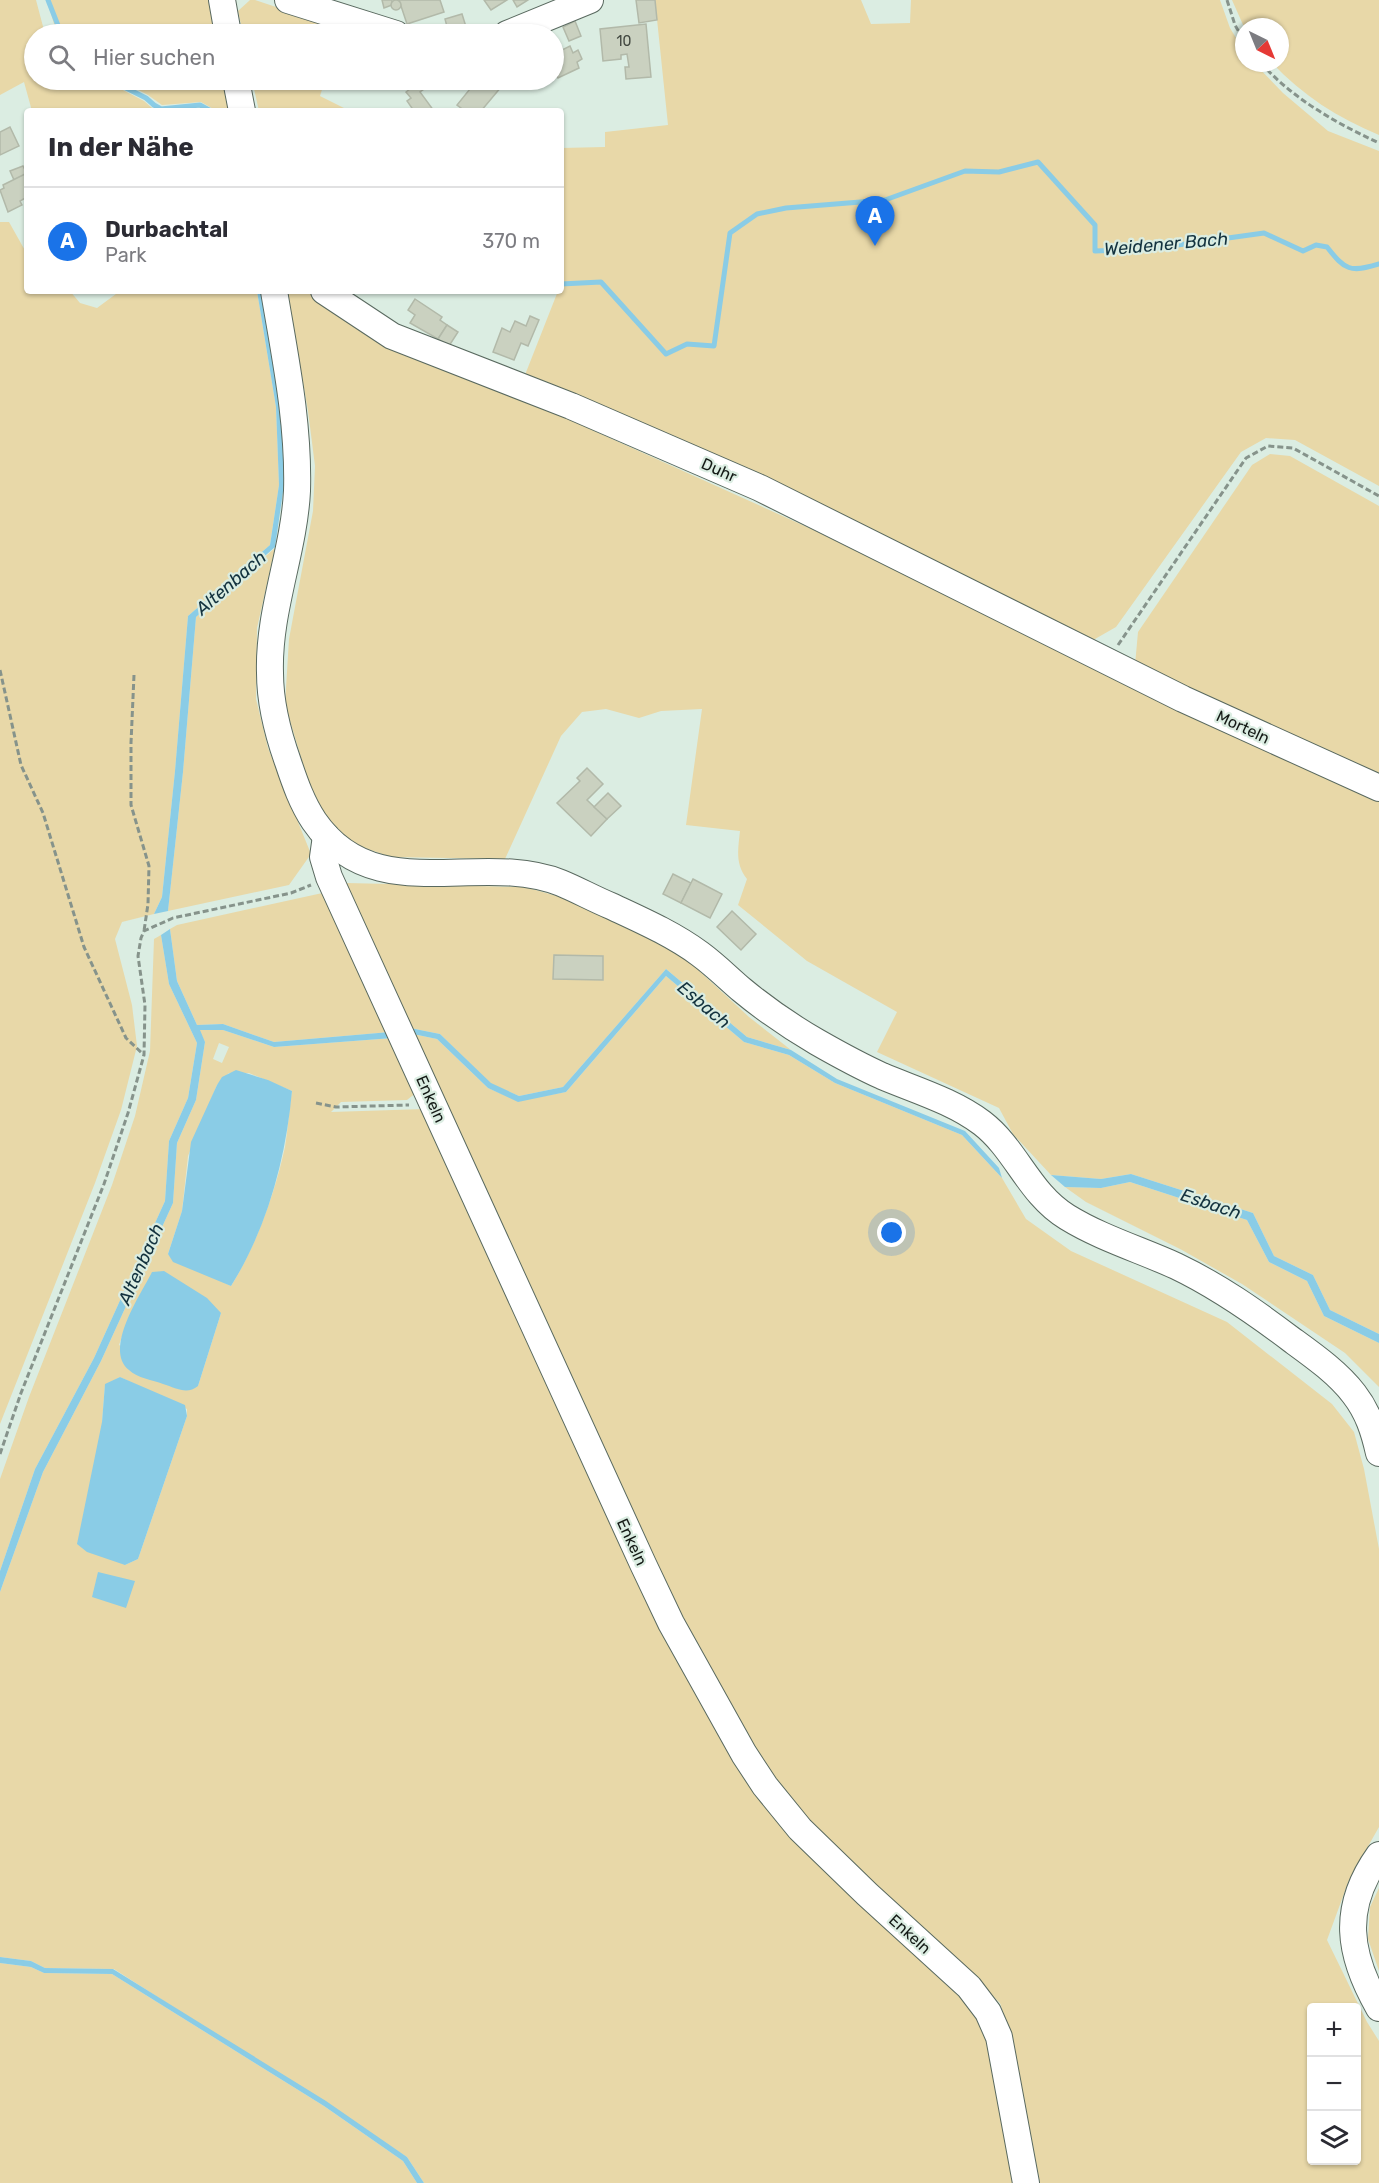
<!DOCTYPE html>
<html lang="de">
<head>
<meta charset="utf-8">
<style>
  body { margin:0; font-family:Rubik,sans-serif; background:#f7f7f7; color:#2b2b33 }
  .controls { position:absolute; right:18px; bottom:18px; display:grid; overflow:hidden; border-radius:6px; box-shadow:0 2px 4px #0004 }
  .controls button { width:54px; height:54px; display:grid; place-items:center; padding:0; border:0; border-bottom:2px solid #e1e1e2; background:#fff; color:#2b2b33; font:30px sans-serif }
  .compass { position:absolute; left:1235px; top:18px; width:54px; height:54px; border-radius:50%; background:#fff; box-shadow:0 2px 4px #0004; rotate:137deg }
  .you { position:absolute; left:892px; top:1233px; width:21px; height:21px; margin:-15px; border:4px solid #fff; border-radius:50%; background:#1a73e8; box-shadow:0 0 0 9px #1a73e833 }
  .badge { display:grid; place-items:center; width:39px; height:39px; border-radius:50%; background:#1a73e8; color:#fff; font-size:20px; font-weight:700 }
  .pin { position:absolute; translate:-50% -50px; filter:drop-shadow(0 2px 3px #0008) }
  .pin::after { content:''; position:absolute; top:32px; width:21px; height:18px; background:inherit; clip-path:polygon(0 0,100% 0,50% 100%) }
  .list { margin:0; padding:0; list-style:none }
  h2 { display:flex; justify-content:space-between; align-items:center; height:78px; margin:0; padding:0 24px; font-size:26px }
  h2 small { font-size:20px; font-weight:400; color:#7c7c81 }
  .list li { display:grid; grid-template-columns:39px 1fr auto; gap:18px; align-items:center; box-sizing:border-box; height:108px; padding:0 24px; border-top:2px solid #e1e1e2 }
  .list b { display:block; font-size:22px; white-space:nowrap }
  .list p { margin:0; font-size:20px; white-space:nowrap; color:#7c7c81 }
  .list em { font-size:20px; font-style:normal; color:#7c7c81 }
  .icon { flex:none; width:33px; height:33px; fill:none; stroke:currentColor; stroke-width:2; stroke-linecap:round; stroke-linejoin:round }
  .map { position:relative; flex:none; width:1379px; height:2183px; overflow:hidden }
  .search { position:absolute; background:#fff; box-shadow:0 2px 4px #0004; left:24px; top:24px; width:540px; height:66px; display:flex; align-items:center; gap:15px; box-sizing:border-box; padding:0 21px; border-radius:33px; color:#7c7c81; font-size:22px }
  .panel { position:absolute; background:#fff; box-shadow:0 2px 4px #0004; left:24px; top:108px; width:540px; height:186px; border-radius:6px }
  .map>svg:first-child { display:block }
  .green { fill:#e8d8a8; fill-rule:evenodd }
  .water { fill:#8acce6 }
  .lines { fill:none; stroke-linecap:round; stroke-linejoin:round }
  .stream { stroke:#8acce6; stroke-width:5 }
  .building { fill:#cad1c0; stroke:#b2b9a9; stroke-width:1.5 }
  .minor-casing { stroke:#59695f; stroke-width:28 }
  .path { stroke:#86938b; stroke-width:3; stroke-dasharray:6 3; stroke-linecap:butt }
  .minor { stroke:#fff; stroke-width:26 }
  .labels { text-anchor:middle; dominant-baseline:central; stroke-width:4.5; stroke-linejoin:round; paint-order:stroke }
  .number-label { font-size:14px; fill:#424840 }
  .street-label { font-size:16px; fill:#141a16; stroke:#dbede2 }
  .water-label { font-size:18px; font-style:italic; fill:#13323e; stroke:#dbede2 }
</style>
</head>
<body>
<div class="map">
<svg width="1379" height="2183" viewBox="0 0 1379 2183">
  <rect width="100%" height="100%" fill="#dbede2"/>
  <g class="green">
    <path d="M0,0H36L45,34H34V80H80L94,85L121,89L144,101L152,108L159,111H32L24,82L0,95Z"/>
    <path d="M47,0H216L222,34H57Z"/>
    <path d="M250,0H255L342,29L340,34H243L238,11Z"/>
    <path d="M655,0H861L871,24L910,23L911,0H1220L1230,28L1244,51V63H1254L1283,93L1328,131L1379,151V486L1295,440L1266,438L1241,452L1116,627L1088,643L523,380L558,291H561V148L605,147V132L668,125Z"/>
    <path d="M1232,0H1379V135C1338,118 1302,95 1272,63H1280V27H1244Z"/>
    <path d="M101,80H230L235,111H217L201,102L162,105L148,95L123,82Z"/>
    <path d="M252,80H325L320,96L350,111H259Z"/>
    <path d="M0,222H9L27,254V291H70L80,303L97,308L120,291H257L276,407L279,485L270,545L188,616L175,771L162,897L154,914L122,922L115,939L132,1005L137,1046L121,1110L95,1183L0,1424Z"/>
    <path d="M294,291H310L417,359L559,415L818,532L1180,710L1379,800V1334L1330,1310L1313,1275L1274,1256L1253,1213L1131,1174L1101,1179L1051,1175L1013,1134L999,1108L877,1052L897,1012L807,961L738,905L747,879C735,864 738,850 740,831L686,825L702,709L661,711L639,718L606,709L582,712L561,736L505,859L391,857L353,844L325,815L308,781L285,704L289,639L313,511L315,466L308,411L288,295Z"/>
    <path d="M1270,454L1290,456L1379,506V776L1135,665L1138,632L1252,465Z"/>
    <path d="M275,548L257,628L256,699L268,748L311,854L289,885L168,911L183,772L196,617Z"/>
    <path d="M346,883L525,887L571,900L682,955L749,1017L791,1050L747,1037L666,969L563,1087L519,1096L491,1084L440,1034L410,1028Z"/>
    <path d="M327,892L390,1032L274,1042L223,1024L197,1025L177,981L170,929L177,925Z"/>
    <path d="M161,935L169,984L197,1043L188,1098L169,1141L165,1201L94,1358L35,1469L0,1571V1479L29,1397L112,1185L135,1116L150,1051L154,939Z"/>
    <path d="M666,976L744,1042L789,1055L835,1083L962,1135L1002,1178L1026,1219L1071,1251L1227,1322L1332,1404L1354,1432L1364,1469L1379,1549V1827L1349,1880L1327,1940L1367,2022L1379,2041V2183H1040L1013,2042L1000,2003L787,1801L745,1732L690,1637L413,1034L437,1039L488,1088L518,1101L566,1092ZM1312,2008H1356V2160H1312Z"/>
    <path d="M199,1030H223L274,1047L393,1038L417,1092L407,1100L341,1102L331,1112L425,1109L566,1423L817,1858L972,2008L990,2048L1017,2183H424L407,2157L114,1969L45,1968L31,1961L0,1957V1592L43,1472L101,1361L173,1203L177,1143L196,1100L205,1042ZM219,1043L229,1047L222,1063L213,1059ZM229,1073H249L292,1091C289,1109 288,1129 285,1147C275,1193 256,1246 231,1286L168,1254L182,1211L188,1156L217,1085ZM221,1313L198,1386L119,1345L128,1319ZM120,1377L187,1409V1416L138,1559L125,1565L102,1422L105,1385Z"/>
    <path d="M1130,1182L1247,1220L1269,1262L1307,1281L1324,1316L1379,1343V1387L1345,1353L1242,1284L1182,1250L1086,1202L1065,1187L1101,1188Z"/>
    <path d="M1379,1888V1971L1368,1939L1370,1907Z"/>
    <path d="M0,1963L31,1967L44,1973L112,1974L324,2106L403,2161L417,2183H0Z"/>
  </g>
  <g class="water">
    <path d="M257,291H262L281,406L284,485L275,547L196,617L183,772L168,911L154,914L162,897L175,771L188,616L270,545L279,485L276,407Z"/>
    <path d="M170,929L177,981L197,1025L223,1024L274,1042L390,1032L393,1038L274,1047L223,1030H200L205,1042L196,1100L177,1143L173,1203L101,1361L43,1472L0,1592V1571L35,1469L94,1358L165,1201L169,1141L188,1098L197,1043L169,984L161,935Z"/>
    <path d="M666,969L747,1037L791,1050L837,1079L965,1131L999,1168L1002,1178L962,1135L835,1083L789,1055L744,1042L666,976L566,1092L518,1102L488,1088L437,1039L413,1034L410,1028L440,1034L491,1083L519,1096L563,1087Z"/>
    <path d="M236,1070L268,1080L292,1091C286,1158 267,1229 231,1286L173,1262L168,1254L182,1211L191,1142L217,1085L222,1077Z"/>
    <path d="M1131,1174L1253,1213L1274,1256L1313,1275L1330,1310L1379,1334V1343L1324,1316L1307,1281L1269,1262L1247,1220L1130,1182L1101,1188L1065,1187L1051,1175L1101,1179Z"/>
    <path d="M164,1271L207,1298L221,1313L198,1386C187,1395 176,1388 163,1384C153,1380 137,1378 129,1370C103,1349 141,1294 152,1272Z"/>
    <path d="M120,1377L185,1405L187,1416L138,1559L125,1565L87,1552L77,1544L102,1422L105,1384Z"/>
    <path d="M98,1572L135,1581L126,1608L92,1597Z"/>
    <path d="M0,1957L31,1961L45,1968L113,1969L326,2101L407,2157L424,2183H417L403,2161L324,2106L112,1974L44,1973L31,1967L0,1963Z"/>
  </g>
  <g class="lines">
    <g class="stream">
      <path d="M48,0L59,28L58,34"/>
      <path d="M89,80L122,86L146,98L154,105L161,109L200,105L211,111"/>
      <path d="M561,284L601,282L666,354L687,344L714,346L730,233L757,214L786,208L885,200L965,171L999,172L1038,162L1095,225V251L1149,249L1264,233L1303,251L1316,245L1327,247C1345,270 1350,273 1379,264"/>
    </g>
  </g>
  <g class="building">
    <path d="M382,0H392V5L384,8Z"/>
    <path d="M399,0H440L444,12L407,24Z"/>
    <path d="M484,0H507L491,10Z"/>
    <path d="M513,0H528L517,7Z"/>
    <path d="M636,0H655L657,20L639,23Z"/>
    <circle cx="396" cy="5" r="5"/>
    <path d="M462,14L467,30L449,34L445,19Z"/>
    <path d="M575,21L581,36L569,41L563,27Z"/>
    <path d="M646,24L651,77L626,79L625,67H629L627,54L621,55V59L603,61L600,29Z"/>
    <path d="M570,46L573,53L578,50L582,59L577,62L579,68L558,78L554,68V54Z"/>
    <path d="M473,80H507L481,111H465L457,105L474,84L471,82Z"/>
    <path d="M419,82L424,89L420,92L434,111H414L407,101L411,98L406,92Z"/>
    <path d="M10,127L19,146L0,155V132Z"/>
    <path d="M23,166L27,174L14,180L10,171Z"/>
    <path d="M27,173V197L20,201L22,205L8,212L0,190L4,188L3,185Z"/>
    <path d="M415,299L442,317L440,320L447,325L438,339L410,323L415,315L408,310Z"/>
    <path d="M530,316L539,320L528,346L521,343L514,360L493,352L502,328L510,332L515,321L526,326Z"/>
    <path d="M447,325L458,332L449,346L438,339Z"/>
    <path d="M587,768L603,784L587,800L607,819L591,836L557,803L580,781L577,778Z"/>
    <path d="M608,793L621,806L607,819L594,807Z"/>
    <path d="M673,874L691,883L681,903L663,894Z"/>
    <path d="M693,879L722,894L710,918L681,903Z"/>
    <path d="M732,911L756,934L741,950L717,927Z"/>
    <path d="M554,955L603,956V980L553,979Z"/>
  </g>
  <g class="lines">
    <defs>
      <g id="minor">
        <path d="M222,0L228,34"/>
        <path d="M288,0L396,34"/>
        <path d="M507,34L590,0"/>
        <path d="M236,80L242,111"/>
        <path d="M274,291C285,357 299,423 297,491C294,552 268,611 270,673C270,703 278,734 288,762C295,783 302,803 314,821C375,910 478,850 561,883C578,890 594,899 611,906C641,920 673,934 700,954C715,965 728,978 742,990C765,1009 791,1027 817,1042C838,1054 860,1066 882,1076C915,1090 953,1101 982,1123C1016,1149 1029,1194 1067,1217C1101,1238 1141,1250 1176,1266C1218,1286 1255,1312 1292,1340C1314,1356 1338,1373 1354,1394C1368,1412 1374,1431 1379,1453"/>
        <path d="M324,291L392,336L571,406L760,488L1183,699L1379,788"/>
        <path d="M326,836L323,857L329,877L643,1564L671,1623L744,1754L765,1786L800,1829L867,1894L969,1987L988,2012L999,2037L1026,2183"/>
        <path d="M1379,1855C1341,1908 1348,1954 1379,2008"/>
      </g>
    </defs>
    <use href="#minor" class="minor-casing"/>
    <g class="path">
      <path d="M1227,0L1235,25L1244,41"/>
      <path d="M1261,63C1293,99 1336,123 1379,143"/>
      <path d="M1118,645L1246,458L1268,446L1293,448L1379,496"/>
      <path d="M0,670L21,765L43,813L84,947L126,1038L144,1055"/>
      <path d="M134,675L131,743V805L149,866L148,904L144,931"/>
      <path d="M316,1103L336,1107L409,1105"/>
      <path d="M0,1454L21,1393L104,1184L128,1113L144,1055L145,1005L138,956L141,938L144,931L173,918L291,893L311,885"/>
    </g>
    <use href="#minor" class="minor"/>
  </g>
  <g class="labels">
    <g class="number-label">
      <text x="624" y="41">10</text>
    </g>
    <g class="street-label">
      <text transform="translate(719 470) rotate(24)">Duhr</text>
      <text transform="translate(1243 727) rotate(25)">Morteln</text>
      <text transform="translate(431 1099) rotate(66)">Enkeln</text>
      <text transform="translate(632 1542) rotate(65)">Enkeln</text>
      <text transform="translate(910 1934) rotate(42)">Enkeln</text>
    </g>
    <g class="water-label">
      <text transform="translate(1166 244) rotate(-5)">Weidener Bach</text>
      <text transform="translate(231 583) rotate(-41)">Altenbach</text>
      <text transform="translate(704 1005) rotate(40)">Esbach</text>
      <text transform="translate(1211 1204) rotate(18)">Esbach</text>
      <text transform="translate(141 1264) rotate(-66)">Altenbach</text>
    </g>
  </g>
</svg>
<div class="controls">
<button>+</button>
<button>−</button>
<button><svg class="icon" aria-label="layers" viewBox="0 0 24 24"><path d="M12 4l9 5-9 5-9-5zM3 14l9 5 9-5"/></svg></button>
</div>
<svg class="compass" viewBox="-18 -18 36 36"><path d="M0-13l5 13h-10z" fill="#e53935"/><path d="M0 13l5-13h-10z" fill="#7c7c81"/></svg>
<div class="you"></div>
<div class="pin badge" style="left:875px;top:246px">A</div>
<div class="search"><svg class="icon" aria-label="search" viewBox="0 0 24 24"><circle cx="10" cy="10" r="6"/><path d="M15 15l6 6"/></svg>Hier suchen</div>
<section class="panel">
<h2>In der Nähe<small></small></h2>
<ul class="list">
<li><span class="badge">A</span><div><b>Durbachtal</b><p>Park</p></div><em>370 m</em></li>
</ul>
</section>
</div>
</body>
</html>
